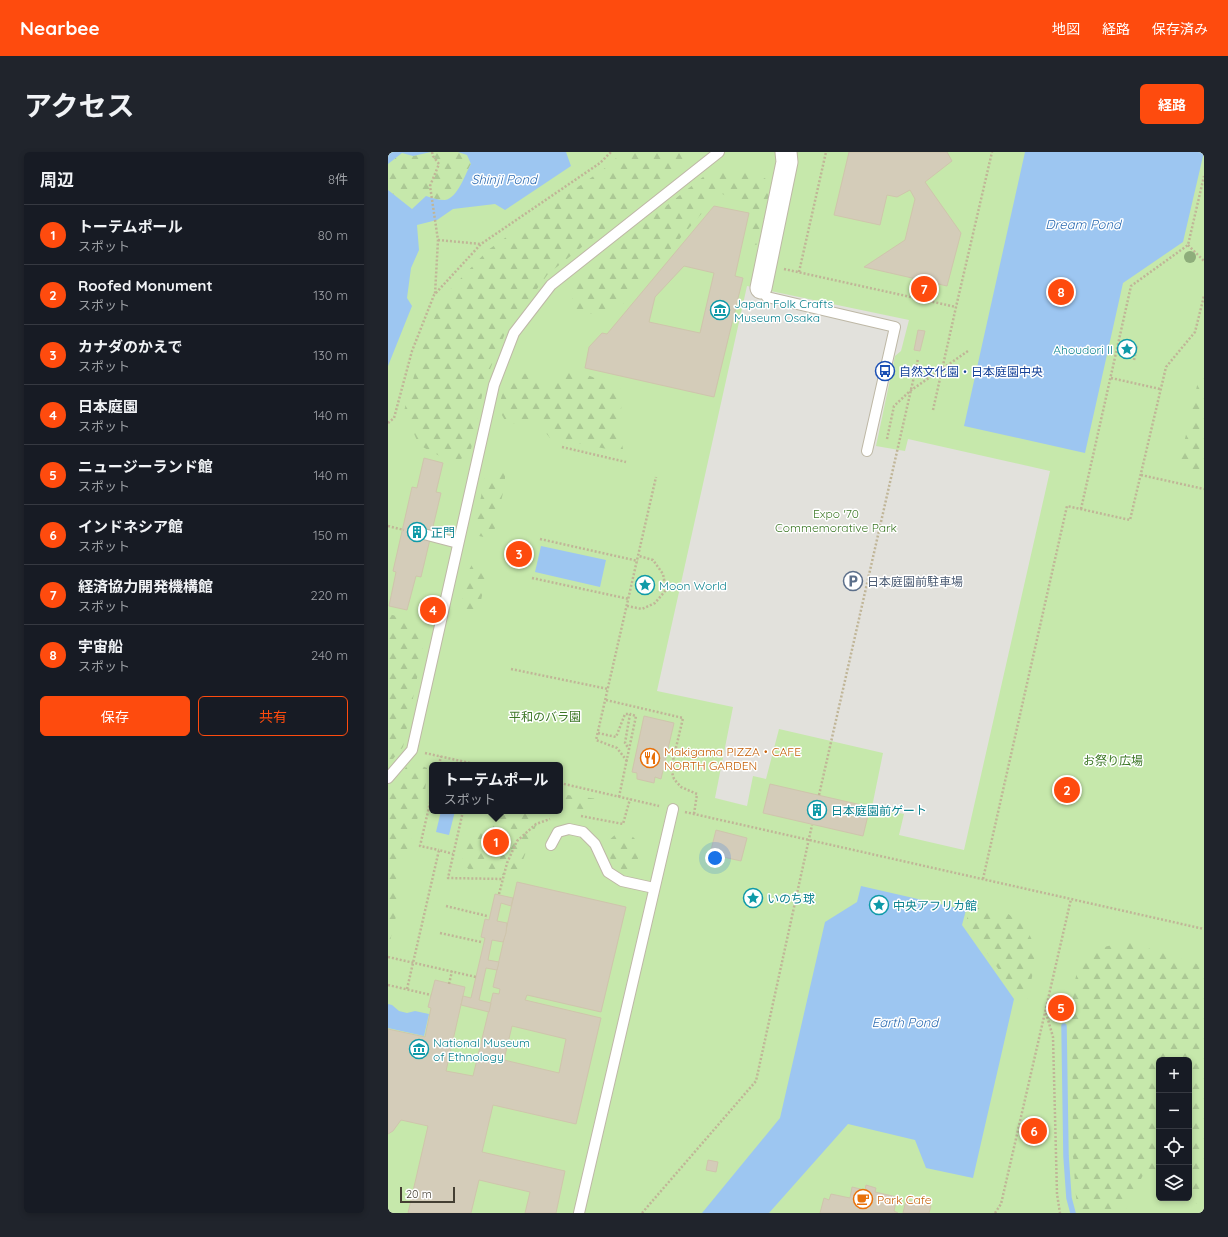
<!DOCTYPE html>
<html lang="ja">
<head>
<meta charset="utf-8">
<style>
  body { margin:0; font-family:Quicksand,"Noto Sans JP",sans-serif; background:#20242c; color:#f1f3f6 }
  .controls { position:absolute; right:12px; bottom:12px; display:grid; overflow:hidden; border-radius:6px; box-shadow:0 2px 6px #0003 }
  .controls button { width:36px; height:36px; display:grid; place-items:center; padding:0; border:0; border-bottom:1px solid #363941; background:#171b24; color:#f1f3f6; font:20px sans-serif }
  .scale { position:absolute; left:12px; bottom:10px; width:55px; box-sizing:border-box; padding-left:4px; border:2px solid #443f33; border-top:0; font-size:11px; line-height:14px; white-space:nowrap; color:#443f33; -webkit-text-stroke:3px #fff; paint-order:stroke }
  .you { position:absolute; left:327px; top:706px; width:14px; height:14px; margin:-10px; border:3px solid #fff; border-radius:50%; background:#1a73e8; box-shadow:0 0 0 6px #1a73e833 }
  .badge { display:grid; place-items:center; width:26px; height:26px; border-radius:50%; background:#fe4b0e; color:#fff; font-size:13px; font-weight:700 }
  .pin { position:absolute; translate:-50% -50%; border:2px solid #fff; box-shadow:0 1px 4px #0006 }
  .popup { position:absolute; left:41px; top:610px; width:134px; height:52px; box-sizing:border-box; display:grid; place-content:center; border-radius:6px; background:#171b24; filter:drop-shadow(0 1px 3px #0005); font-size:13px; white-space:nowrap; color:#9ea1a6 }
  .popup b { font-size:15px; color:#f1f3f6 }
  .popup::after { content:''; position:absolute; left:50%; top:100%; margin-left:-8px; border:8px solid transparent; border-top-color:#171b24 }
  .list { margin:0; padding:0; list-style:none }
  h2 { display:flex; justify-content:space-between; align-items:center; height:52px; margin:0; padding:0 16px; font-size:17px }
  h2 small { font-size:13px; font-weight:400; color:#9ea1a6 }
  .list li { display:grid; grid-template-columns:26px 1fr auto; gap:12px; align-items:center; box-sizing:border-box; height:60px; padding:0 16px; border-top:1px solid #363941 }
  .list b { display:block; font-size:15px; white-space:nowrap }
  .list p { margin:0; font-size:13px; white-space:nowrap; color:#9ea1a6 }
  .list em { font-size:13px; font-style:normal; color:#9ea1a6 }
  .actions { display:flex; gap:8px; padding:12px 16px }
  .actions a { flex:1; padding:9px 0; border:1px solid #fe4b0e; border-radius:6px; text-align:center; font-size:14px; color:#fe4b0e }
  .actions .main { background:#fe4b0e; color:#fff }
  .icon { flex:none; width:22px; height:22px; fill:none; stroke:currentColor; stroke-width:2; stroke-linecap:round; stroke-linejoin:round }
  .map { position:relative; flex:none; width:816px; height:1061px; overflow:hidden; border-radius:6px }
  header { display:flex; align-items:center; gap:24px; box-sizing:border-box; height:56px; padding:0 20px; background:#fe4b0e; color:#fff }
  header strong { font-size:19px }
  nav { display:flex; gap:22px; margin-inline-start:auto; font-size:14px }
  .intro { display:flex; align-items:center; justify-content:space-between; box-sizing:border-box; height:96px; padding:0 24px }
  h1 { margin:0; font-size:28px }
  .button { padding:10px 18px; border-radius:6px; background:#fe4b0e; color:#fff; font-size:14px; font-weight:700 }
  main { display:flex; gap:24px; padding:0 24px }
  aside { flex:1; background:#171b24; border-radius:6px; box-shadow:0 2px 6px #0003 }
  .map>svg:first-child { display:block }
  .green { fill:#c6e8ab; fill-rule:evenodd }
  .forest { fill:url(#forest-firs) }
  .parking { fill:#e2e1dc }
  .water { fill:#9dc6f1 }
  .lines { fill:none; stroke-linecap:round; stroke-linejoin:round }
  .stream { stroke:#9dc6f1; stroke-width:5.5 }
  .building { fill:#d4ccb9; stroke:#cfc5ac; fill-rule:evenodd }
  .lane-casing { stroke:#beb8a6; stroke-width:12 }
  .street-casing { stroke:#beb8a6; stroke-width:23 }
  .path { stroke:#c0b597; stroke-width:2.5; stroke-dasharray:2 2; stroke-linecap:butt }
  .lane { stroke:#fff; stroke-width:10 }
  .street { stroke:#fff; stroke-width:21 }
  .tree { fill:#8ead7b }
  .labels { text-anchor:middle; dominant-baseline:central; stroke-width:3; stroke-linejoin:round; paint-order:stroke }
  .culture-label { font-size:12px; fill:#0d838f; stroke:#fff; text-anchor:start }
  .transit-label { font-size:12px; fill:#164399; stroke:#fff; text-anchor:start }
  .park-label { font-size:12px; fill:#3c7726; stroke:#fff }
  .service-label { font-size:12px; fill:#4e5e75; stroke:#fff; text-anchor:start }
  .food-label { font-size:12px; fill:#c56008; stroke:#fff; text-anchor:start }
  .water-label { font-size:13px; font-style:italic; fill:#2b6bb2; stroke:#fff }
</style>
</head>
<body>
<header>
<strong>Nearbee</strong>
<nav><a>地図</a><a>経路</a><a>保存済み</a></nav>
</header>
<div class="intro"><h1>アクセス</h1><a class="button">経路</a></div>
<main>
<aside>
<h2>周辺<small>8件</small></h2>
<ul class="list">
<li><span class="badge">1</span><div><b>トーテムポール</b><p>スポット</p></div><em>80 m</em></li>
<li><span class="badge">2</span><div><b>Roofed Monument</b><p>スポット</p></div><em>130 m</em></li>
<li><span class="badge">3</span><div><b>カナダのかえで</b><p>スポット</p></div><em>130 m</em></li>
<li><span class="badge">4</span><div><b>日本庭園</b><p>スポット</p></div><em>140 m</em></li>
<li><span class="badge">5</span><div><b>ニュージーランド館</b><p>スポット</p></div><em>140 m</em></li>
<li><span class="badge">6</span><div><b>インドネシア館</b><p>スポット</p></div><em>150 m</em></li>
<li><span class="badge">7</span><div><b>経済協力開発機構館</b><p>スポット</p></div><em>220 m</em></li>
<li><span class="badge">8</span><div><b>宇宙船</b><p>スポット</p></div><em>240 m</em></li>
</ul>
<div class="actions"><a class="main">保存</a><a>共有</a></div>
</aside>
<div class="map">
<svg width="816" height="1061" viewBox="0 0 816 1061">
  <defs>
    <pattern id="forest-firs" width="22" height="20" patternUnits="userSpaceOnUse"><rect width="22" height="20" fill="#c6e8ab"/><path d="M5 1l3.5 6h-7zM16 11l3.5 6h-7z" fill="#abc894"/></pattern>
  </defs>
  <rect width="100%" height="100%" fill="#f2efe3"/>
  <path class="green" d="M0,0H816V1061H0ZM44,613H172V659H44ZM771,908H801V1046H771Z"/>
  <g class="forest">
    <path d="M43,0H70L79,3L83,12C77,22 70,46 57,48C50,48 44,46 38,44L24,57L0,38V12L14,1L25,4Z"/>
    <path d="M235,0H313L160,122L118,179L97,229L82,302L65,311L31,293L16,259L32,203L54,146L100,98L217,16Z"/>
    <path d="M356,14L378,27L383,46L376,91L362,94L365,57L324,37L315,60L235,152L208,161L184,165V145L178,132L324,18L343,21Z"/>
    <path d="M813,216H816V324L790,318Z"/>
    <path d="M180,218L202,224L233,237L235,246L230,274L235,297H219L162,286L148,269L119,272L110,256L117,234L137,221L160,240Z"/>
    <path d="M104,319L117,321V332L106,380L100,386L91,384L87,374L97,325Z"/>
    <path d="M85,411L95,412L98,425L92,453L86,459L77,457L74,448L78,423Z"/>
    <path d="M0,462L27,468L35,497L15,595L0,613Z"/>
    <path d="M23,609L39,616L37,642L20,697L7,720L13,744L2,789L0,790V638Z"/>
    <path d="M172,642L210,647L202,658L172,655Z"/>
    <path d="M92,659H156L153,660L129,724L83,720L74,710L78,683L102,679L108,670Z"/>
    <path d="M230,680L243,683L253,693L247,720H238L224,711L217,692Z"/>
    <path d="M582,755L615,758L637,774L644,788L647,811L639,848L630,845L578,771Z"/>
    <path d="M737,789L816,814V1019L809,1052L800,1046H801V908H771V1027L757,1019L736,1061H691L688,1045L685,1004L684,863L686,833L693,802Z"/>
  </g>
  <path class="parking" d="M359,134L521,168L513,199L507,204L488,294L517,299L520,287L662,319L576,698L511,683L516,662L484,655L495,601L391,577L378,627L365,624L359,654L327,646L345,555L269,539Z"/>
  <g class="water">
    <path d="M0,0H43L25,4L14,1L0,12Z"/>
    <path d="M70,0H178L183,14L117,58L107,52L65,57L49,68L29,73L31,98L23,116L19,146L24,154L0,214V38L24,57L38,44C44,46 50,48 57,48C70,46 77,22 83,12L79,3Z"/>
    <path d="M637,0H816L795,90L735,131L697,301L576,274Z"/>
    <path d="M153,394L218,408L212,435L147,420Z"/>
    <path d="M53,659H67L61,683L48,680Z"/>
    <path d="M473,734L578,758L574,773L626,847L585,1026L538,1016L527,988L460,972L381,1061H314L392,966L437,770L469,750Z"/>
    <path d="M0,852L4,853L11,859L19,861L27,859L41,862L36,884L0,876Z"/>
  </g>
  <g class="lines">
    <path class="stream" d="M676,874L678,1004L681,1046L685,1061"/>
  </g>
  <g class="building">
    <path d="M461,0H559L564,9L537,30L573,81L559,134L476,115L517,88L527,47L522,38L509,45L499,43L492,73L446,63Z"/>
    <path d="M326,54L361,61L347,124L355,126L326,245L197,216L201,195L214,181L219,182ZM296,114L326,121L312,181L261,170L267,145Z"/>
    <path d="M530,178L537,179L532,199L526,198Z"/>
    <path d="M36,306L55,311L48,340L53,341L33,425L28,424L19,458L1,454L8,420L5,419L24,335L29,336Z"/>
    <path d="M256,564L286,571L273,627L267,625L266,631L249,627V621L244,620Z"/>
    <path d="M382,632L482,655L475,684L375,661Z"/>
    <path d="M328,678L359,686L353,709L322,702Z"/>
    <path d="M129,730L238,755L213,860L139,843L137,848L213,866L188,972L105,953L94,1000L177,1019L168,1061H137L142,1040L91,1028L83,1061H20L40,974L13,968L5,979L0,982V877L37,885L43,856L40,855L47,828L77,835L58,919L85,924L105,841L111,842L112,837L105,835ZM124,874L178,887L171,921L116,908Z"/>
    <path d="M107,742L125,746L123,754L113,751L109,769L119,771L118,781L115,790L104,788L100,808L111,810L109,818L98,816L91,848L103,851L101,860L73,853L75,844L83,846L97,786L93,785L97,767L101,768Z"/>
    <path d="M320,1008L330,1010L328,1020L318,1018Z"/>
    <path d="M478,1033L488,1036L487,1040L509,1045L506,1059L510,1061H432L436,1046L441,1048L443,1042L462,1046L464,1035L477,1038Z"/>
    <path d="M518,1048L543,1054L541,1061H515Z"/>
  </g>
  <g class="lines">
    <defs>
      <g id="lane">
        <path d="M373,136L379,145L507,175L479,299"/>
        <path d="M28,380L70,391"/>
        <path d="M0,626L24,598L106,233L126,181L163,133L331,0"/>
        <path d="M163,693L170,680L181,677L195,680L207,692L220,720L234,729L266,736"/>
        <path d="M191,1061L285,657"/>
      </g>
      <path id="street" d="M373,136L399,10L398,0"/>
    </defs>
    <use href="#lane" class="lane-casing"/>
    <use href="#street" class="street-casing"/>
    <g class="path">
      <path d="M44,0L45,4L51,12L42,34L50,88L47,142"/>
      <path d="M50,88L93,92"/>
      <path d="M800,93L816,109"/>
      <path d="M396,117L568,155"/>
      <path d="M411,120L438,0"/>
      <path d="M746,208L749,194"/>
      <path d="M723,226L772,237"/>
      <path d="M545,258L568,155L604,0"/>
      <path d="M0,271L6,266L24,199L46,143L93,92L212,11L223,0"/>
      <path d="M499,287L506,254L522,239L580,199"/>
      <path d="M174,295L238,310"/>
      <path d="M753,323L816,337"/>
      <path d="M693,357L743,134L800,93L816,24"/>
      <path d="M0,374L16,378"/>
      <path d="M152,387L250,409"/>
      <path d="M144,426L241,447"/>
      <path d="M239,454L254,457L267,451L278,438L275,422L265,408L251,404"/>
      <path d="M123,517L220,537"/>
      <path d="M218,548L295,566L283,617L286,627L293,635L309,642L306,662"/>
      <path d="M210,581L228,585L237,562H242L237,591L241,597"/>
      <path d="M37,601L91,613"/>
      <path d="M239,609L229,596L208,588L268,325"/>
      <path d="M51,613L53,604"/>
      <path d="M172,631L271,654"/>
      <path d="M44,642L32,694L51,698"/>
      <path d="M431,643L530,207"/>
      <path d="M231,645L248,564L242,562"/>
      <path d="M75,659L60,726L115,727"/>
      <path d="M297,660L816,777"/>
      <path d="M193,664L235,672L242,647"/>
      <path d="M595,727L679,354L742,368L778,215L807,180L816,144"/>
      <path d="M111,742L119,711L129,689L148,672L162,667"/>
      <path d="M58,754L99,764"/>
      <path d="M52,781L93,790"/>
      <path d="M0,805L88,825"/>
      <path d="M61,832L64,819"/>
      <path d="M0,833L43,843"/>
      <path d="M19,837L51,698L65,702"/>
      <path d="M658,861L665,885L669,1042L672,1061"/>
      <path d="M254,1061L368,929L424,673"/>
      <path d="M607,1061L613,1052L683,747"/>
    </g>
    <use href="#lane" class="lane"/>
    <use href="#street" class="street"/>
  </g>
  <g class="tree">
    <circle cx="802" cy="105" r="6"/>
    <circle cx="135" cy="396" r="6"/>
    <circle cx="131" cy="410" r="6"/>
  </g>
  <defs>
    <symbol id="museum-ring" viewBox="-11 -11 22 22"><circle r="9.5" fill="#fff" stroke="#0f9aa8" stroke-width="1.5"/><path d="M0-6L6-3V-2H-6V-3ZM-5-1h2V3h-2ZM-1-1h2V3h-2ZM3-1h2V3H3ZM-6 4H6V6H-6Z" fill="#0f9aa8"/></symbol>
    <symbol id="sight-ring" viewBox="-11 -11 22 22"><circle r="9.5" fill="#fff" stroke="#0f9aa8" stroke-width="1.5"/><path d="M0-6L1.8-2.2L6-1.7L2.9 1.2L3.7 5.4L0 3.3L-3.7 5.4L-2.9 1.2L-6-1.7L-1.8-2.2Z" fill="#0f9aa8"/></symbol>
    <symbol id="bus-ring" viewBox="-11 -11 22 22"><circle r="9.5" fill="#fff" stroke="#1a4fb4" stroke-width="1.5"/><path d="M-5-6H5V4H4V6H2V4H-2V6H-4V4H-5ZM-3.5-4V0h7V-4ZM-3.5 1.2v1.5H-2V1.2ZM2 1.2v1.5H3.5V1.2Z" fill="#1a4fb4"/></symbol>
    <symbol id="building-ring" viewBox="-11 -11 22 22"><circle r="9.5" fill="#fff" stroke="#0f9aa8" stroke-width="1.5"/><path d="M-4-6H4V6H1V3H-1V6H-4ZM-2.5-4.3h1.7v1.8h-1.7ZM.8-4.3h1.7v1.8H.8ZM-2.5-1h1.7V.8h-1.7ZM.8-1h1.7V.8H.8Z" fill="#0f9aa8"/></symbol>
    <symbol id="parking-ring" viewBox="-11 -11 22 22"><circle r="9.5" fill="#fff" stroke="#5c6f8a" stroke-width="1.5"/><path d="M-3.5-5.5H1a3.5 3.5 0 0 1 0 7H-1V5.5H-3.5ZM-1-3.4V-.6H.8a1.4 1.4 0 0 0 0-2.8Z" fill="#5c6f8a"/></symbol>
    <symbol id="restaurant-ring" viewBox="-11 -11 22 22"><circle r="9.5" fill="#fff" stroke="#e8710a" stroke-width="1.5"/><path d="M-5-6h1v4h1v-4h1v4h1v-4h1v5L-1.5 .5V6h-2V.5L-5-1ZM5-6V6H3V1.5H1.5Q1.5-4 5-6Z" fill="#e8710a"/></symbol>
    <symbol id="cafe-ring" viewBox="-11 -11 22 22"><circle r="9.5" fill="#fff" stroke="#e8710a" stroke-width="1.5"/><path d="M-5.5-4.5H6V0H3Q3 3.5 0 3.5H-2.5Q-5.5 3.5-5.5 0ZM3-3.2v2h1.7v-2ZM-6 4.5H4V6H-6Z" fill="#e8710a"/></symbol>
  </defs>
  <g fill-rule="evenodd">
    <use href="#museum-ring" x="321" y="147" width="22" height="22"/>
    <use href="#sight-ring" x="728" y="186" width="22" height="22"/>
    <use href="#bus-ring" x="486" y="208" width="22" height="22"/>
    <use href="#building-ring" x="18" y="369" width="22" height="22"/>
    <use href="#parking-ring" x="454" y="418" width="22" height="22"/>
    <use href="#sight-ring" x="246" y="422" width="22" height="22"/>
    <use href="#restaurant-ring" x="251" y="595" width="22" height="22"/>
    <use href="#building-ring" x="418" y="647" width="22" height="22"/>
    <use href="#sight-ring" x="354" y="735" width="22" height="22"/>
    <use href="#sight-ring" x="480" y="742" width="22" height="22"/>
    <use href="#museum-ring" x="20" y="886" width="22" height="22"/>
    <use href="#cafe-ring" x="464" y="1036" width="22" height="22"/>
  </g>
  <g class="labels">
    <g class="culture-label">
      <text x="346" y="151">Japan Folk Crafts<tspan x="346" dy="14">Museum Osaka</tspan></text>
      <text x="725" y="197" text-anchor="end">Ahoudori II</text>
      <text x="43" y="380">正門</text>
      <text x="271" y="433">Moon World</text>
      <text x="443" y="658">日本庭園前ゲート</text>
      <text x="379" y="746">いのち球</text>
      <text x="505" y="753">中央アフリカ館</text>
      <text x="45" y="890">National Museum<tspan x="45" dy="14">of Ethnology</tspan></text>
    </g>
    <g class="transit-label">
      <text x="511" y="219">自然文化園・日本庭園中央</text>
    </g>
    <g class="park-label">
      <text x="448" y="361">Expo '70<tspan x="448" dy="14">Commemorative Park</tspan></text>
      <text x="157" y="564">平和のバラ園</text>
      <text x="725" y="608">お祭り広場</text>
    </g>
    <g class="service-label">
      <text x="479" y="429">日本庭園前駐車場</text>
    </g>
    <g class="food-label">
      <text x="276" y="599">Makigama PIZZA・CAFE<tspan x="276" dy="14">NORTH GARDEN</tspan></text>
      <text x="489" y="1047">Park Cafe</text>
    </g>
    <g class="water-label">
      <text x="116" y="27">Shinji Pond</text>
      <text x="695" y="72">Dream Pond</text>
      <text x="517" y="870">Earth Pond</text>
    </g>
  </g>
</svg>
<div class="controls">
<button>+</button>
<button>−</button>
<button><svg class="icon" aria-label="locate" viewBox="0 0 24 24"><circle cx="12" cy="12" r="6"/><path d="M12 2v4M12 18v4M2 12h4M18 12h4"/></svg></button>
<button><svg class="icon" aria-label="layers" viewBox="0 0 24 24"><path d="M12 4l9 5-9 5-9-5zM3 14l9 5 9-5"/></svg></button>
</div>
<div class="scale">20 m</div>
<div class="you"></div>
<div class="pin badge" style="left:108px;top:690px">1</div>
<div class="popup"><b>トーテムポール</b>スポット</div>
<div class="pin badge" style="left:679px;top:638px">2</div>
<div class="pin badge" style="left:131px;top:402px">3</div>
<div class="pin badge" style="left:45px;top:458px">4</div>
<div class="pin badge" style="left:673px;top:856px">5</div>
<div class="pin badge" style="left:646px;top:979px">6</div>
<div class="pin badge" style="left:536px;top:137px">7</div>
<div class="pin badge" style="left:673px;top:140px">8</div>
</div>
</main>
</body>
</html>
